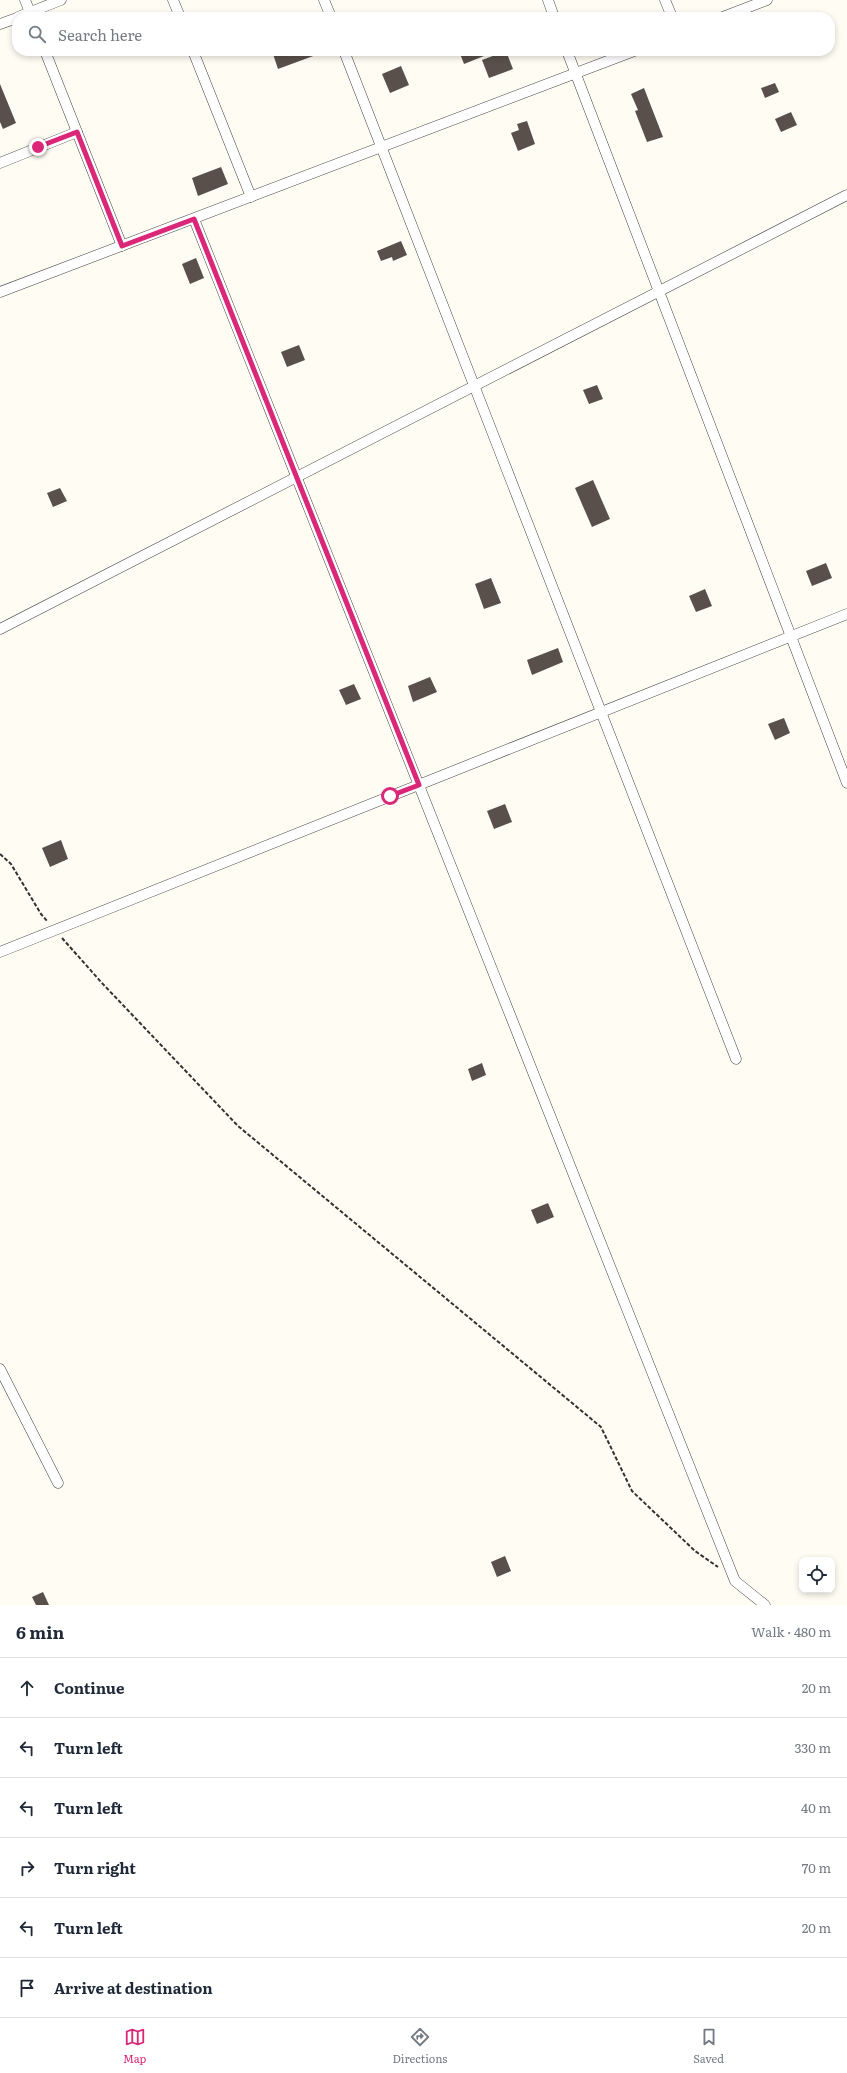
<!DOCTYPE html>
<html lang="en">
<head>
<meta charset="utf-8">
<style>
  body { margin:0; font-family:Literata,serif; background:#f2f2f3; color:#1f2937 }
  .controls { position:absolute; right:12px; bottom:12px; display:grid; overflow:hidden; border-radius:8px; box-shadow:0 2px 6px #0003 }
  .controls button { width:36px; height:36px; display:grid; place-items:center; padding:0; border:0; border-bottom:1px solid #e0e1e3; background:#fff; color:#1f2937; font:20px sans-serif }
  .stop { position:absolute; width:12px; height:12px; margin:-9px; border:3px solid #db2777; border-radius:50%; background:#fff }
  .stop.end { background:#db2777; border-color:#fff; box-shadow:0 1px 4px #0008 }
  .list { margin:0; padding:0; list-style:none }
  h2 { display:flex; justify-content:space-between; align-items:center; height:52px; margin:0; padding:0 16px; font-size:17px }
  h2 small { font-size:13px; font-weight:400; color:#747a83 }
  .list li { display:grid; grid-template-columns:26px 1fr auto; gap:12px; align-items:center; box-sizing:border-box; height:60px; padding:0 16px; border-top:1px solid #e0e1e3 }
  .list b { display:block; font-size:15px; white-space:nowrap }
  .list em { font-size:13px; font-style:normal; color:#747a83 }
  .icon { flex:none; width:22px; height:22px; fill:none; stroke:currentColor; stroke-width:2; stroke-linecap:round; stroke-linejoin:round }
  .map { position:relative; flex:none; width:847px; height:1605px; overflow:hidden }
  .search { position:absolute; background:#fff; box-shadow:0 2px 6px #0003; left:12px; right:12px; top:12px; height:44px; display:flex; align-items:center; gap:10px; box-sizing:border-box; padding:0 14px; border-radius:16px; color:#747a83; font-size:15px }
  .sheet { height:412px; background:#fff }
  nav { display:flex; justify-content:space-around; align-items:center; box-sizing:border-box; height:56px; border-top:1px solid #e0e1e3; background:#fff; font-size:11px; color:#747a83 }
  nav a { display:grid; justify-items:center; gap:2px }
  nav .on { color:#db2777 }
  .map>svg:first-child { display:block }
  .building { fill:#5a504b }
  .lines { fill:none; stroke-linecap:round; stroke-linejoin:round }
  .minor-casing { stroke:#434343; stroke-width:11 }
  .path { stroke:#323232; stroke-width:2; stroke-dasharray:4 2; stroke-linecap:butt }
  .minor { stroke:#fff; stroke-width:10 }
  .route { stroke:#db2777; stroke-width:5 }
</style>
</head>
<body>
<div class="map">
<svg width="847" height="1605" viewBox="0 0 847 1605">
  <rect width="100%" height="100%" fill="#fffcf3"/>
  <g class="building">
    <path d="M281,51H323L324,52L278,69L273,54Z"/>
    <path d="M459,51H494V52L464,64Z"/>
    <path d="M506,51L513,69L489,78L482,60Z"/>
    <path d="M401,66L409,85L390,93L382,74Z"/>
    <path d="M775,83L779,92L765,98L761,88Z"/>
    <path d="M0,84L16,123L3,129L0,122Z"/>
    <path d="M644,88L663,137L647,142L635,111L638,110L631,94Z"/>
    <path d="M791,112L797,125L781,132L775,119Z"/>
    <path d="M527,121L535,144L518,151L511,133L519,130L517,124Z"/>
    <path d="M221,167L228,184L198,196L192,178Z"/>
    <path d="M401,241L407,255L393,261L392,257L381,261L377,251Z"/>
    <path d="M196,258L204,278L190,284L182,264Z"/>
    <path d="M299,345L305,360L287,367L281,352Z"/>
    <path d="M597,385L603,399L589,404L583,390Z"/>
    <path d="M593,480L610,519L592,527L575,488Z"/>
    <path d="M60,488L67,501L53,507L47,493Z"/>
    <path d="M826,563L832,578L812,586L806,571Z"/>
    <path d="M491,578L501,603L484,609L475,584Z"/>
    <path d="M705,589L712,606L696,612L689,596Z"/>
    <path d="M558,648L563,662L532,675L527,660Z"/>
    <path d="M430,677L437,692L413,702L408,686Z"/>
    <path d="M354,684L361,699L346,705L339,690Z"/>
    <path d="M784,718L790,733L775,740L768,724Z"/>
    <path d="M505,804L512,822L494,829L487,811Z"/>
    <path d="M61,840L68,859L50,867L42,848Z"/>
    <path d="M482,1063L486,1075L472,1081L468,1069Z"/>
    <path d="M548,1203L554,1217L537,1224L531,1210Z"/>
    <path d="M505,1556L511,1571L497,1577L491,1562Z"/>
    <path d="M43,1592L49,1605H36L32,1597Z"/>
  </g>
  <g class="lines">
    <defs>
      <g id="minor">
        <path d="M25,0L32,17"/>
        <path d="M173,0L180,17"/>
        <path d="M324,0L331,17"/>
        <path d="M548,0L554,17"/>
        <path d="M665,0L672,17"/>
        <path d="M18,17L61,0"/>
        <path d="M723,17L767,0"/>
        <path d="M0,24L17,18"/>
        <path d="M45,51L122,246"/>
        <path d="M193,51L251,197"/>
        <path d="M344,51L736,1059"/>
        <path d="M567,51L847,783"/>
        <path d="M0,163L77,132"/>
        <path d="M194,219L735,1581L765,1605"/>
        <path d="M0,292L634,51"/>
        <path d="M0,629L847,195"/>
        <path d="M0,952L847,614"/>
        <path d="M0,1369L58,1483"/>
      </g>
    </defs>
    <use href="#minor" class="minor-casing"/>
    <g class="path">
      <path d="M0,854L11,864L41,914L47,921"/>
      <path d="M62,938L101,982L238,1126L601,1427L632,1491L695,1551L718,1567"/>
    </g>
    <use href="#minor" class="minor"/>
  </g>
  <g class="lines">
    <path class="route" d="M38,147L77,132L122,246L194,219L419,785L390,796"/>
  </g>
</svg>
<div class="controls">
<button><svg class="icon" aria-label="locate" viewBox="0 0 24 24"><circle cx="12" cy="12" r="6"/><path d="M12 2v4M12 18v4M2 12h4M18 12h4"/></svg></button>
</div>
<div class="stop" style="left:390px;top:796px"></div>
<div class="stop end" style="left:38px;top:147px"></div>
<div class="search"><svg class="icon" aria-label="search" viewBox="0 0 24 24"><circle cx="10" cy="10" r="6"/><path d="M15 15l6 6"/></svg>Search here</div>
</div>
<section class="sheet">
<h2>6 min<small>Walk · 480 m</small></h2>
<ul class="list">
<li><svg class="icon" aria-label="ahead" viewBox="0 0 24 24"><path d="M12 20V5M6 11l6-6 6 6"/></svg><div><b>Continue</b></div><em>20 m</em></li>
<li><svg class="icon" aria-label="left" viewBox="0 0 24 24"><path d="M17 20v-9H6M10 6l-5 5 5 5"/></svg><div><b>Turn left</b></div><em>330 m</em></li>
<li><svg class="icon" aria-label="left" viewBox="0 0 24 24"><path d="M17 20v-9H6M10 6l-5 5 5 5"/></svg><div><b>Turn left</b></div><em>40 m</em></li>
<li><svg class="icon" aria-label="right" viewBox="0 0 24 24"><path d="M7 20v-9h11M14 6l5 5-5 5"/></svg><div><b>Turn right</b></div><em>70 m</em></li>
<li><svg class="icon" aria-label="left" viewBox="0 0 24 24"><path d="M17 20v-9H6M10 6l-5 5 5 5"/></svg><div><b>Turn left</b></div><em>20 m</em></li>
<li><svg class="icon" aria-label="arrive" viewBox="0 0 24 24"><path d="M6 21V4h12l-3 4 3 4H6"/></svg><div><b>Arrive at destination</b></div></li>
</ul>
</section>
<nav>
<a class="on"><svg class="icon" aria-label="map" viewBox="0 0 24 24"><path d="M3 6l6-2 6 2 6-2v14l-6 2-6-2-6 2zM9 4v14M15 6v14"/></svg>Map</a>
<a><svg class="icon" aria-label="directions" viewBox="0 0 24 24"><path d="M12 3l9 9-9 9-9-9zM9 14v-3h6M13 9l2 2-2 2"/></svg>Directions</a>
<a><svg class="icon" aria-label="saved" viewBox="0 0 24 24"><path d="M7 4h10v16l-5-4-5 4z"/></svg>Saved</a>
</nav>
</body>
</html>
